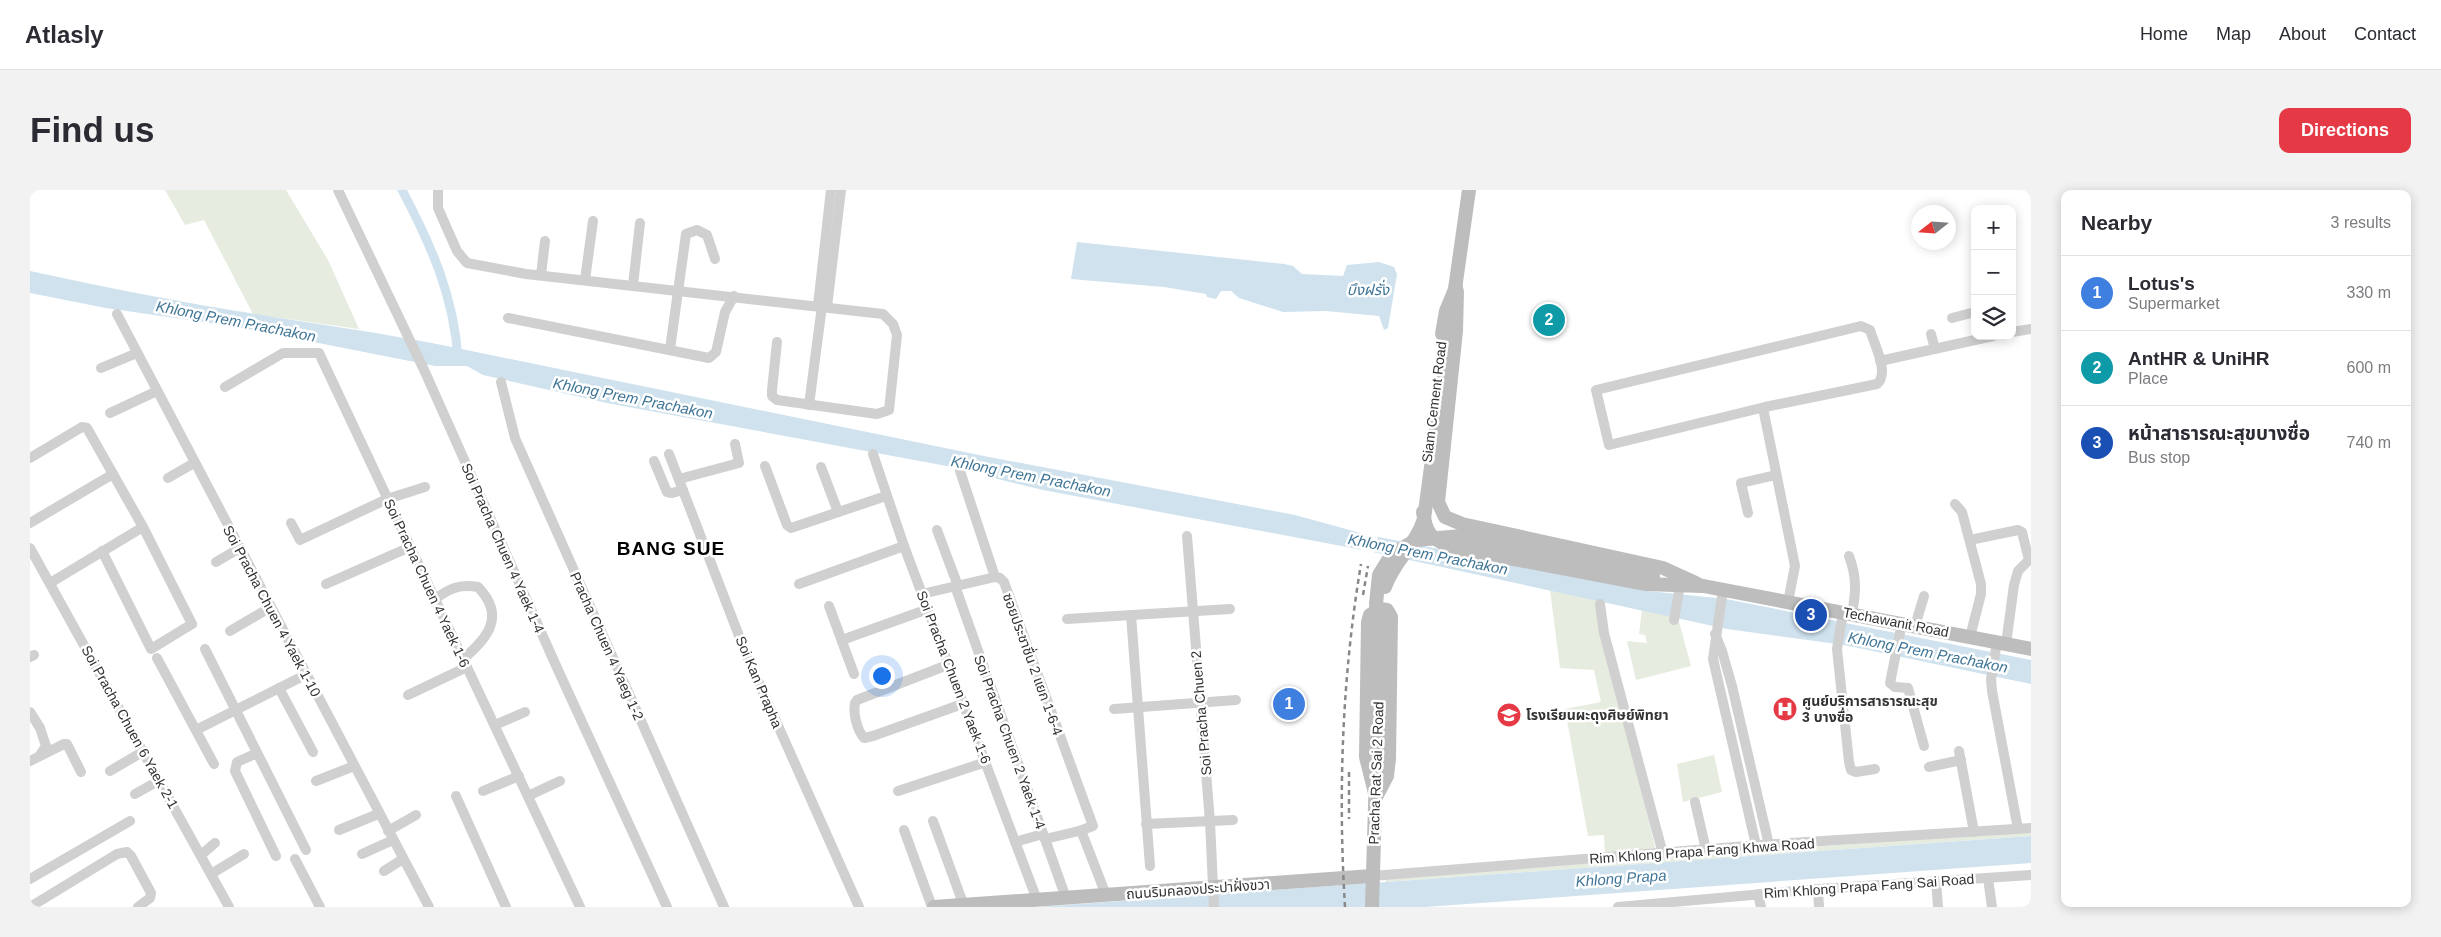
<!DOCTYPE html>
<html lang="en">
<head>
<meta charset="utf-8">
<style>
  body { margin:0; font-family:Arial,"Noto Sans Thai",sans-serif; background:#f2f2f3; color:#2b2b33 }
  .controls { position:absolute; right:15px; top:15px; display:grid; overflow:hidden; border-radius:10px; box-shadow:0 2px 12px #0003 }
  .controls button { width:45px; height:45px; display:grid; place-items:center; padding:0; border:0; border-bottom:1px solid #e1e1e2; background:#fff; color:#2b2b33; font:25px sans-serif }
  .compass { position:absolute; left:1881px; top:15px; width:45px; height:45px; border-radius:50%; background:#fff; box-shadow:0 2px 12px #0003; rotate:253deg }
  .you { position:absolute; left:851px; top:485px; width:18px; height:18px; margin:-12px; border:4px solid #fff; border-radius:50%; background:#1a73e8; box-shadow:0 0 0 8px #1a73e833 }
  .badge { display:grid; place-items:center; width:32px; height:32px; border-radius:50%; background:#e63946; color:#fff; font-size:16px; font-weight:700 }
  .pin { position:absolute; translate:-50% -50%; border:2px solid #fff; box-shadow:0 1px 5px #0006 }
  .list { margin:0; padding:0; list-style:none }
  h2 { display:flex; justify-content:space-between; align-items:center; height:65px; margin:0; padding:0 20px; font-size:21px }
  h2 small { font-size:16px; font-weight:400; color:#7c7c81 }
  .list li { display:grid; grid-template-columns:32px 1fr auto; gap:15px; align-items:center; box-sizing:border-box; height:75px; padding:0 20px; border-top:1px solid #e1e1e2 }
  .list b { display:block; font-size:19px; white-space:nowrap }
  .list p { margin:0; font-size:16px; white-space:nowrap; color:#7c7c81 }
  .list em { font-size:16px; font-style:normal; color:#7c7c81 }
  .icon { flex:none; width:28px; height:28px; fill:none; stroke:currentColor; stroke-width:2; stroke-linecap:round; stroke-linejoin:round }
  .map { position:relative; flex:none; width:2001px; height:717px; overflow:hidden; border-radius:10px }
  header { display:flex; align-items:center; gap:30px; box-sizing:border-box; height:70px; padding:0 25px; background:#fff; border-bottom:1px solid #e1e1e2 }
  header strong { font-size:24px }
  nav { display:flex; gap:28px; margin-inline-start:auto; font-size:18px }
  .intro { display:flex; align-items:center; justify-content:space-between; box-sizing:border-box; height:120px; padding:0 30px }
  h1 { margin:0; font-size:35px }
  .button { padding:12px 22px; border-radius:10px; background:#e63946; color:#fff; font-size:18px; font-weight:700 }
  main { display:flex; gap:30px; padding:0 30px }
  aside { flex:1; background:#fff; border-radius:10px; box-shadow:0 2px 12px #0003 }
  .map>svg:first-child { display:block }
  .green { fill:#e6ecdf }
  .water { fill:#cfe2ee }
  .pier { fill:#fff }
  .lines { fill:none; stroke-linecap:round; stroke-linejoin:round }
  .canal { stroke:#cfe2ee; stroke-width:9 }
  .street { stroke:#d0d0d0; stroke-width:10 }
  .secondary { stroke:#bdbdbd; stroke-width:14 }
  .rail { stroke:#888; stroke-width:2.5; stroke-dasharray:5 4; stroke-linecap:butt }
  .secondary-bridge { stroke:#bdbdbd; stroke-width:14 }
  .labels { text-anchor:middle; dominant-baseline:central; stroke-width:5; stroke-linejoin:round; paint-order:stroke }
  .street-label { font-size:14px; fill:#333; stroke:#fff }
  .poi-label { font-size:14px; font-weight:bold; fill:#333; stroke:#fff; text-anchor:start }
  .water-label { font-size:15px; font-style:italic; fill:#3f7597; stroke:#fff }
  .district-label { font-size:19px; font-weight:bold; letter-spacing:1px; fill:#000; stroke:#fff }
</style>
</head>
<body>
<header>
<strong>Atlasly</strong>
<nav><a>Home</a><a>Map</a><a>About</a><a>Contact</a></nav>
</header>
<div class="intro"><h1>Find us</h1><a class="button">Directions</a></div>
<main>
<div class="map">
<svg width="2001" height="717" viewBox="0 0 2001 717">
  <rect width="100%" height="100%" fill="#fff"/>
  <g class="green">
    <path d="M135,0H256L298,70L329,139L223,124L174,30L155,35Z"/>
    <path d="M1520,400L1567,410L1626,661L1575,665L1574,645L1558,646L1535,519L1571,512L1564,480L1530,478Z"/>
    <path d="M1612,420L1648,428L1661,476L1606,490L1597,451L1617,453L1615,445L1609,444Z"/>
    <path d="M1684,565L1692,602L1653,612L1647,574Z"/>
    <path d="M2001,641V646L1356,692L1355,688Z"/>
  </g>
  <g class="water">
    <path d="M1047,52L1254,74L1263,76L1272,84L1313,86L1317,75L1349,72L1364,77L1367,84L1358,138L1354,140L1349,126L1296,121L1253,122L1209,108L1201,101H1191L1186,109L1177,107L1176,104L1134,97L1041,89Z"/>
    <path d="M0,81C77,98 154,113 232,125C292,135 352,143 412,155L959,267L1265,325L1334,344L1618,401L1696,409L2001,470V494L1814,455L1697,439L1338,361L1013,300L968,289L949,282L577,213L453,185L437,176H405L207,137L76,118L0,103Z"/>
    <path d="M2001,646V673L1395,717H1007Z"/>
  </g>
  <path class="pier" d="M1334,344L1348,346L1344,365L1330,362Z"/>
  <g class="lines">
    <path class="canal" d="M372,0C401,55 424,106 428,169"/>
    <g class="street">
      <path d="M308,0L395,182L528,480L637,717"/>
      <path d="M408,0V18L415,34L427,61L437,73L496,84L853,124L863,134L867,145L859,220L847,224L747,210L742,206V200L747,152"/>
      <path d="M511,85L515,51"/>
      <path d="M555,90L563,31"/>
      <path d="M603,95L610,33"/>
      <path d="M788,115L801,0"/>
      <path d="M797,117L811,0"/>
      <path d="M87,124L399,717"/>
      <path d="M478,128L679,168L686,162L695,122L704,106"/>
      <path d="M1922,128L1945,122"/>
      <path d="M1831,136L1840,140C1844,154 1860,183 1847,194L1735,217L1579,255L1566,200Z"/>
      <path d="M1982,142L2001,139"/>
      <path d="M1901,144L1905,159"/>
      <path d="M640,159L656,44L667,40L677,45L685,69"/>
      <path d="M1850,171L1963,146"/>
      <path d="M71,178L107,163"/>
      <path d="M471,192L485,248L694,717"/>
      <path d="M195,197L253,163H289L550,717"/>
      <path d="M779,215L792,116"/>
      <path d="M1733,218L1765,376L1758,412"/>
      <path d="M80,223L127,201"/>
      <path d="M639,264L716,464L829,717"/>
      <path d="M843,264L874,356L1007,710"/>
      <path d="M0,268L52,237L57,238L113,337L162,434L121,459L72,361"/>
      <path d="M624,271L637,302L642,303L653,300"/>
      <path d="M735,276L757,335L761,338L856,306"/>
      <path d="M791,277L808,322"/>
      <path d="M930,281L965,387"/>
      <path d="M138,288L164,273"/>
      <path d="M649,289L709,273L705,254"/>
      <path d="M1925,314L1932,322L1951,394V404L1940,447"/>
      <path d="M1718,323L1711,293L1746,285"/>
      <path d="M0,333L83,284"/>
      <path d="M261,333L270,350L357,309L395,297"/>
      <path d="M907,340L928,396"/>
      <path d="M1157,346L1180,632L1184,717"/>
      <path d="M1940,350L1988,340L1992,342L1999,370L1988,381L1984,395L1976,454"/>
      <path d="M0,358L199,717"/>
      <path d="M1819,366C1827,387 1826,402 1822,424"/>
      <path d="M186,372L210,358"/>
      <path d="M20,393L113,337"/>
      <path d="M296,394L380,357"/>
      <path d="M769,394L874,356"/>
      <path d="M925,396L1036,708"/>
      <path d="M1693,399L1683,469L1726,655"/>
      <path d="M892,404L965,387L970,388L974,392L1063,636L1049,641"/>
      <path d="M405,409C420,398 430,394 448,397C476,426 458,448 433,469"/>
      <path d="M1570,414L1574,443L1633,664"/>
      <path d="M799,416L824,484"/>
      <path d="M1813,423L1807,459L1819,572L1821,580L1826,582L1845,579"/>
      <path d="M1101,425L1120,676"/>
      <path d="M1037,429L1200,419"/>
      <path d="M1644,430L1650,395"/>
      <path d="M1872,433L1860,493L1865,497L1878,498L1894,556"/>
      <path d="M1885,436L1894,406"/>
      <path d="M200,441L241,417"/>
      <path d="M1685,444L1692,461L1702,496L1739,655"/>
      <path d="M812,450L898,419"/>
      <path d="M1967,452L1961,489L1962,501L1988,639"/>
      <path d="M175,459L276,660"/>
      <path d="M0,467L4,465"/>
      <path d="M127,468L184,574"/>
      <path d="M920,474L827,510L825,513C823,524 827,540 834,548L843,546L935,513"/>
      <path d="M249,498L283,562"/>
      <path d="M378,505L437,477"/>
      <path d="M1084,519L1206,510"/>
      <path d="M0,522L10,538L16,556L10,565"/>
      <path d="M465,535L495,522"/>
      <path d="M166,540L277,484"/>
      <path d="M1929,561L1944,642"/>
      <path d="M227,563L207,572L205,581L246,666"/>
      <path d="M0,571L34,554H37L51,582"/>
      <path d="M1899,577L1931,570"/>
      <path d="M80,581L114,561"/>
      <path d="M286,591L324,576"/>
      <path d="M453,601L489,586"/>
      <path d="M868,601L956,572"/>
      <path d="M105,604L130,590"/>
      <path d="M426,606L476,717"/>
      <path d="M498,606L530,591"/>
      <path d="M1665,612L1676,660"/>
      <path d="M903,631L934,716"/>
      <path d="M1116,634L1203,630"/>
      <path d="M309,640L348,624"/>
      <path d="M874,640L902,717"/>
      <path d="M358,641L386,625"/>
      <path d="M1015,649L1049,641L1052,643L1076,705"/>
      <path d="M985,652L1013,644"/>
      <path d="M332,664L363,650"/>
      <path d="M171,665L185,653"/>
      <path d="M265,669L290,717"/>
      <path d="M354,681L373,669"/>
      <path d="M181,684L214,664"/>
      <path d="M1342,686L1729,655L2001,638"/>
      <path d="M1958,688L1962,717"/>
      <path d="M0,689L100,631"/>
      <path d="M1906,691L1908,717"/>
      <path d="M1788,699L1789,717"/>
      <path d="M1728,704L1731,717"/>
      <path d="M0,717L87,664L97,662L101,666L121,703L120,708L108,717"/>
      <path d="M1588,717L1788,699L2001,685"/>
    </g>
    <g class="secondary">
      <path d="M1427,101L1426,141L1408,312L1415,327L1432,334L1633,378L1666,393"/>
      <path d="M1424,106L1439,0"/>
      <path d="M1412,144L1416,121L1426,97"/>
      <path d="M1393,322C1396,344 1401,348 1420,357L1616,394L1672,396"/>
      <path d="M1663,394L2001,459"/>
      <path d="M1350,419L1357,420L1361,427L1359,569L1357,586L1346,607L1336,567L1338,432L1340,425Z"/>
      <path d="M904,717L1342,686"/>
      <path d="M1342,717L1350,448"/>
    </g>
    <g class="rail">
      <path d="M1333,405L1338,376"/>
      <path d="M1319,582V629"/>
      <path d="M1315,717C1308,603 1312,487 1331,374"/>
    </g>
    <g class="secondary-bridge">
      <path d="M1355,397C1364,371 1386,355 1394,329L1421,129"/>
      <path d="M1350,448L1346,414L1349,385L1362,364L1386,350L1431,346L1623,386"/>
    </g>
  </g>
  <defs>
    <symbol id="hospital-disc" viewBox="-11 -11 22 22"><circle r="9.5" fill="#e63946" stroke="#fff"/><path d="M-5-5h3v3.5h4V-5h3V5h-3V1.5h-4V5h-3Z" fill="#fff"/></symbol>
    <symbol id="school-disc" viewBox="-11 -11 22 22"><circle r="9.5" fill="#e63946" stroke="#fff"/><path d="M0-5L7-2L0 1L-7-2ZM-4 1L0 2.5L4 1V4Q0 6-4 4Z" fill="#fff"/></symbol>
  </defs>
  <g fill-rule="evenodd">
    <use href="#hospital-disc" x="1741" y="505" width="28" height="28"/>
    <use href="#school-disc" x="1465" y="511" width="28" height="28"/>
  </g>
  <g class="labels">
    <g class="street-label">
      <text transform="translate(1404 212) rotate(-83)">Siam Cement Road</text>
      <text transform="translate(473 358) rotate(66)">Soi Pracha Chuen 4 Yaek 1-4</text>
      <text transform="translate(397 393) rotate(65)">Soi Pracha Chuen 4 Yaek 1-6</text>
      <text transform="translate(242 421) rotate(62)">Soi Pracha Chuen 4 Yaek 1-10</text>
      <text transform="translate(1866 432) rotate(11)">Techawanit Road</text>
      <text transform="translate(577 456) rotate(66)">Pracha Chuen 4 Yaeg 1-2</text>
      <text transform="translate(1003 474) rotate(70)">ซอยประชาชื่น 2 แยก 1-6-4</text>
      <text transform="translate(924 487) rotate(69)">Soi Pracha Chuen 2 Yaek 1-6</text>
      <text transform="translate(729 492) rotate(67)">Soi Kan Prapha</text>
      <text transform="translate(1171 523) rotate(-95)">Soi Pracha Chuen 2</text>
      <text transform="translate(100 537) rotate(61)">Soi Pracha Chuen 6 Yaek 2-1</text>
      <text transform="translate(980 552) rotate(70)">Soi Pracha Chuen 2 Yaek 1-4</text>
      <text transform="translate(1346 583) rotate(-88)">Pracha Rat Sai 2 Road</text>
      <text transform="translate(1672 661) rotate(-4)">Rim Khlong Prapa Fang Khwa Road</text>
      <text transform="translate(1839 696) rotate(-4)">Rim Khlong Prapa Fang Sai Road</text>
      <text transform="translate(1168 699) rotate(-4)">ถนนริมคลองประปาฝั่งขวา</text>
    </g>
    <g class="poi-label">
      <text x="1772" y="511">ศูนย์บริการสาธารณะสุข<tspan x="1772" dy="16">3 บางซื่อ</tspan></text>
      <text x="1496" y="525">โรงเรียนผะดุงศิษย์พิทยา</text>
    </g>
    <g class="water-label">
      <text x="1338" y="99">บึงฝรั่ง</text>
      <text transform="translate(206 131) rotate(11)">Khlong Prem Prachakon</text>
      <text transform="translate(603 208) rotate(11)">Khlong Prem Prachakon</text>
      <text transform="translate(1001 286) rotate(11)">Khlong Prem Prachakon</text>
      <text transform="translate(1398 364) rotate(11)">Khlong Prem Prachakon</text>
      <text transform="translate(1898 462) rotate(11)">Khlong Prem Prachakon</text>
      <text transform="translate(1591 688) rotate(-4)">Khlong Prapa</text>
    </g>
    <g class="district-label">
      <text x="641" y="358">BANG SUE</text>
    </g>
  </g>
</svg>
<div class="controls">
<button>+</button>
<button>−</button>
<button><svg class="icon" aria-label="layers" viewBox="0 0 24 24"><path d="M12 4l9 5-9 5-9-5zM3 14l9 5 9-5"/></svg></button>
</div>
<svg class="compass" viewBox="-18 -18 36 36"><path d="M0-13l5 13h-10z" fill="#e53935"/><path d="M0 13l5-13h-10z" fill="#7c7c81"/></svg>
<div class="you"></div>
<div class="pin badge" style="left:1259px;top:514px;background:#3f7fe0">1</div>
<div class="pin badge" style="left:1519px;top:130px;background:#0f9aa8">2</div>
<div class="pin badge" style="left:1781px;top:425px;background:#1a4fb4">3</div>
</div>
<aside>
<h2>Nearby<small>3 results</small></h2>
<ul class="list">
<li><span class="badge" style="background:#3f7fe0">1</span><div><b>Lotus's</b><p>Supermarket</p></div><em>330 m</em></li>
<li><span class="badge" style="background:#0f9aa8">2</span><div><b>AntHR &amp; UniHR</b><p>Place</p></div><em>600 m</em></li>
<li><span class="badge" style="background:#1a4fb4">3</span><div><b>หน้าสาธารณะสุขบางซื่อ</b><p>Bus stop</p></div><em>740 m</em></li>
</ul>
</aside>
</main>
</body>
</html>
